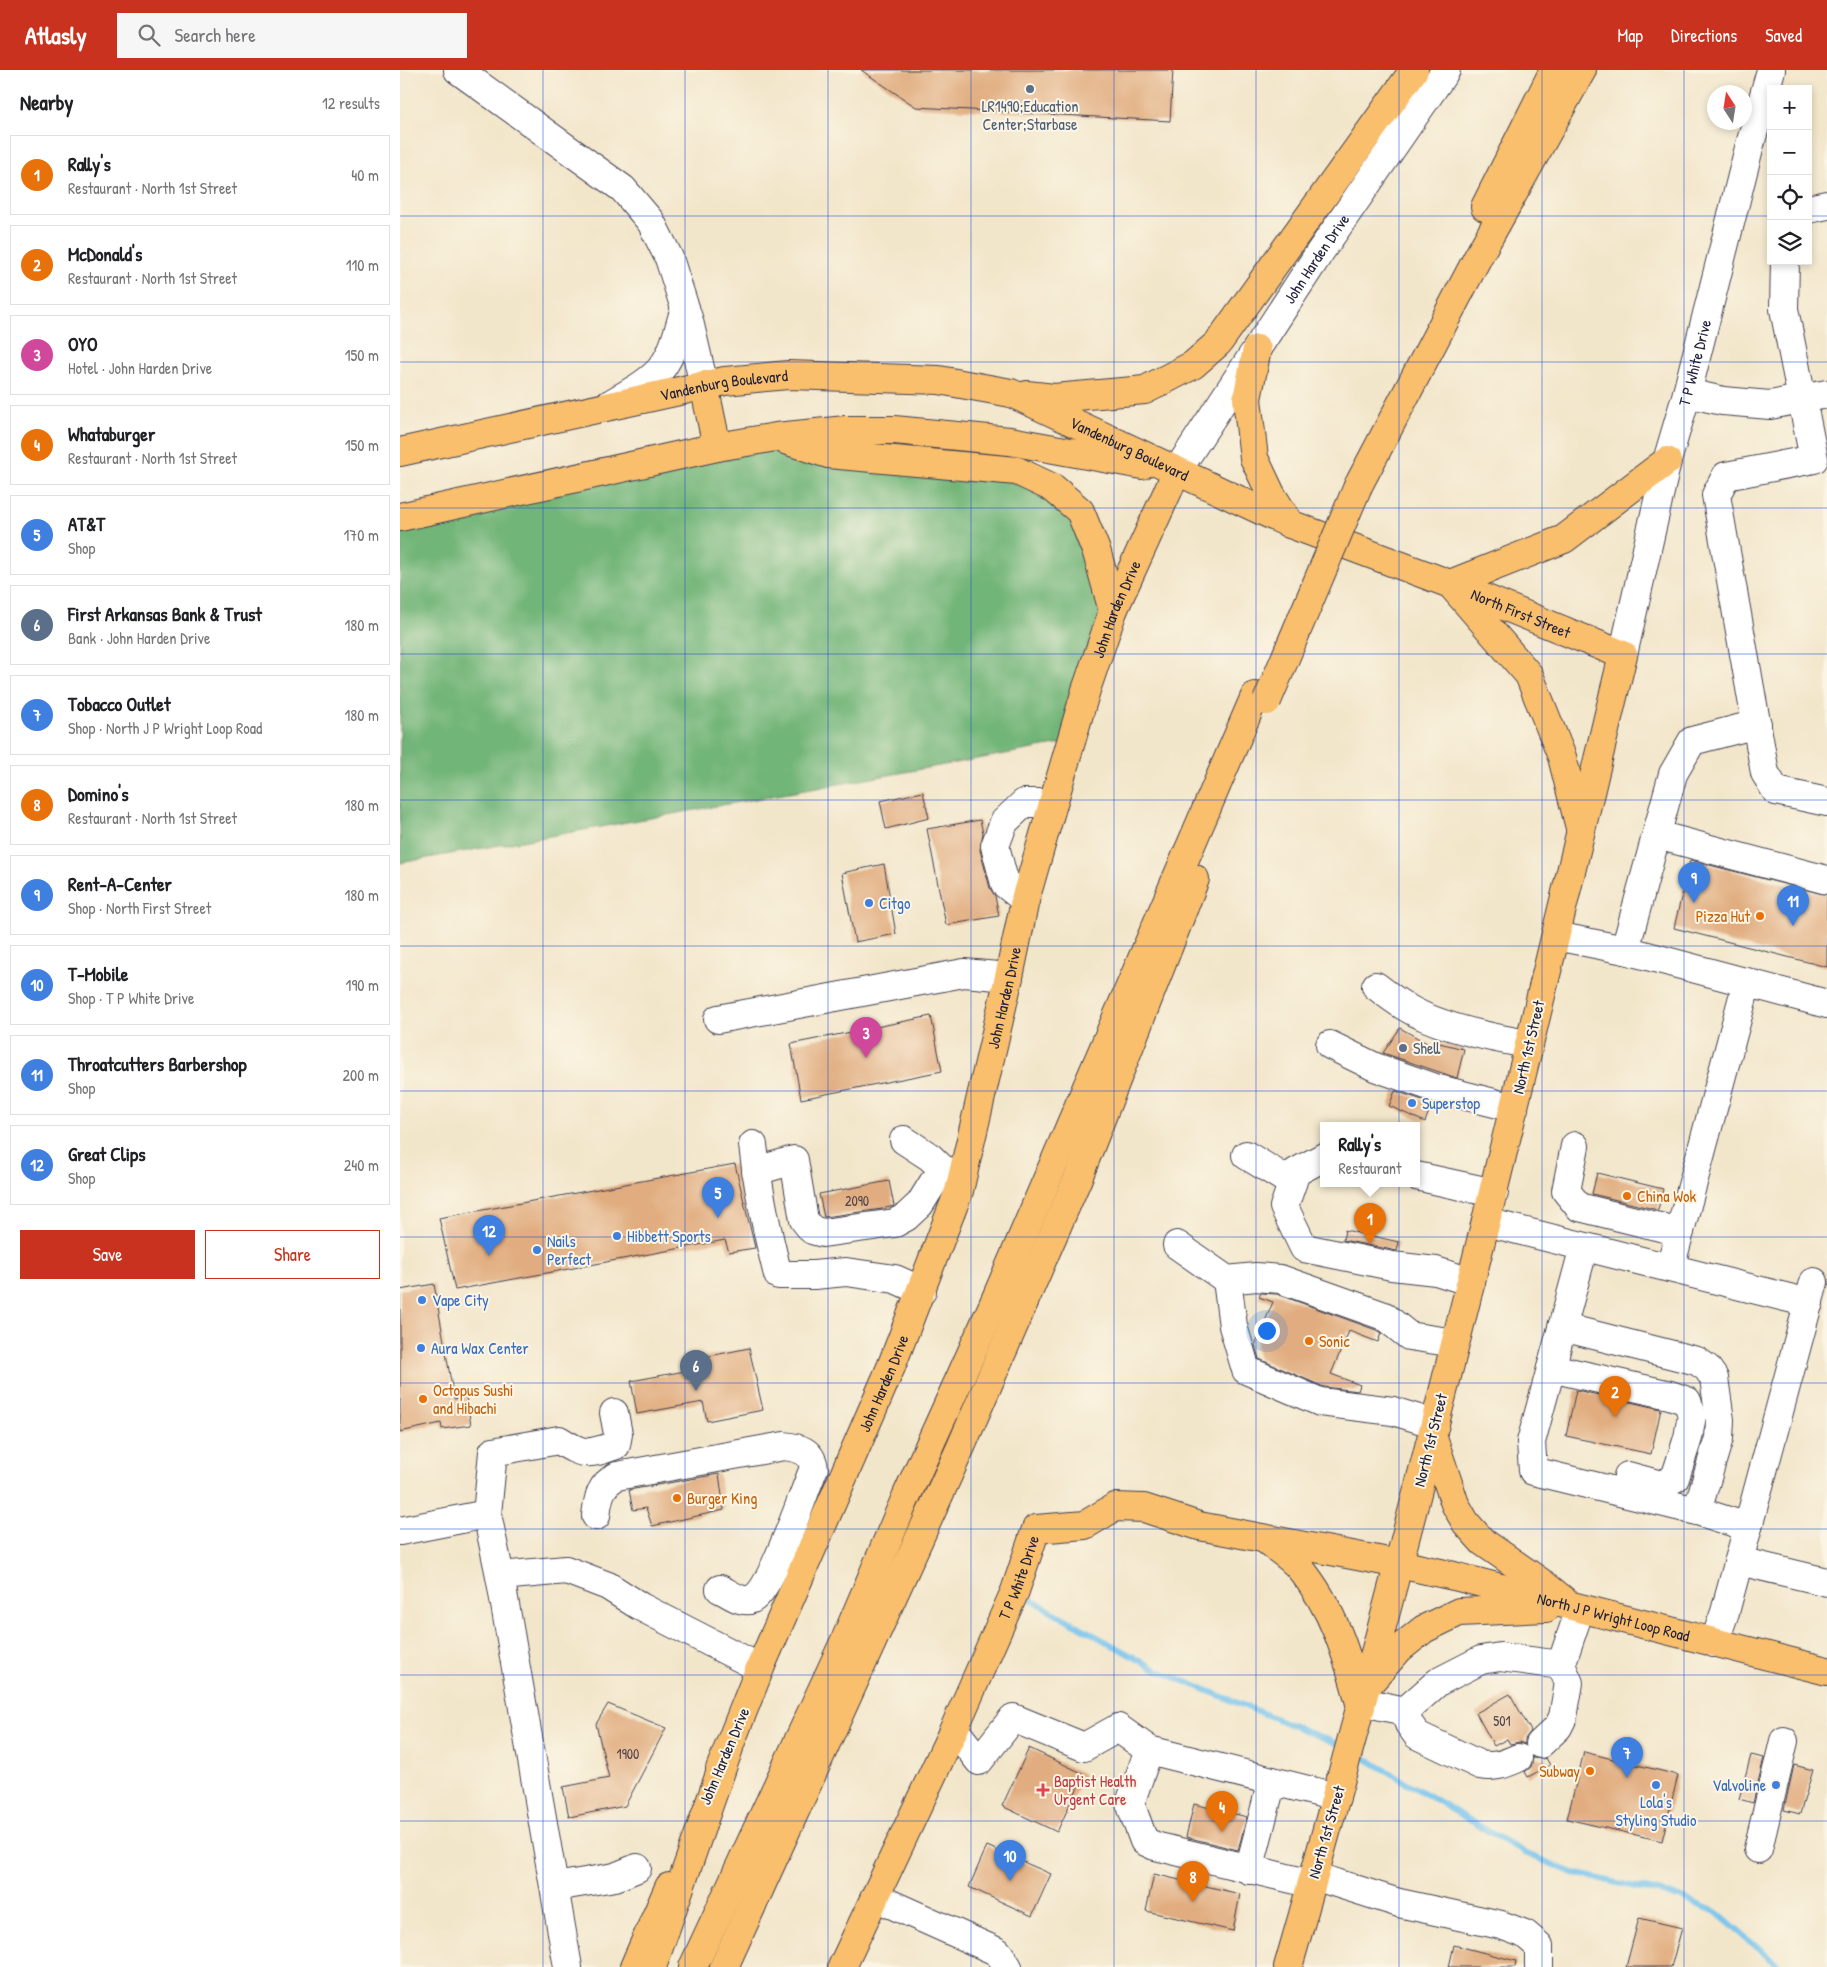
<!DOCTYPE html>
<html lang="en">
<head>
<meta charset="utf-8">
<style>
  body { margin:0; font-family:"Patrick Hand",sans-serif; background:#f6f6f6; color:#202124 }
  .controls { position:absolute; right:15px; top:15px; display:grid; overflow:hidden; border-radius:0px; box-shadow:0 2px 8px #0003 }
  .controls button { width:45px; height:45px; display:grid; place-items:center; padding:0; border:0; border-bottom:1px solid #e0e0e0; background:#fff; color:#202124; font:25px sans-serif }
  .compass { position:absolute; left:1307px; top:15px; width:45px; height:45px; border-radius:50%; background:#fff; box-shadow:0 2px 8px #0003; rotate:348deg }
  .you { position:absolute; left:866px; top:1260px; width:18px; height:18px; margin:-12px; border:4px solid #fff; border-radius:50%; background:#1a73e8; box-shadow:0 0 0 8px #1a73e833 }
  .badge { display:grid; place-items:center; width:32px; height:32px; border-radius:50%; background:#c8321e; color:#fff; font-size:16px; font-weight:700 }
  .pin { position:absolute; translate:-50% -41px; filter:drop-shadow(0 1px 2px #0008) }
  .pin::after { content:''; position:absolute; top:26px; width:18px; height:15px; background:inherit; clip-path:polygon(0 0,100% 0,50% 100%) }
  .popup { position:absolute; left:920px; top:1052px; width:100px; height:65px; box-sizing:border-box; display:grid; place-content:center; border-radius:0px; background:#fff; filter:drop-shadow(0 1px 4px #0005); font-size:16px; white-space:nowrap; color:#757577 }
  .popup b { font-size:19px; color:#202124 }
  .popup::after { content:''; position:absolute; left:50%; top:100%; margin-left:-10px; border:10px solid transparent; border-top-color:#fff }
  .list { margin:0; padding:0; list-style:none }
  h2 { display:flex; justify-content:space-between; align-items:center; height:65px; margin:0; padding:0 20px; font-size:21px }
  h2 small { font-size:16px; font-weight:400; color:#757577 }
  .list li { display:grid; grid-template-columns:32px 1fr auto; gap:15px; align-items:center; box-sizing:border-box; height:80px; margin:0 10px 10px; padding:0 10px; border:1px solid #e0e0e0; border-radius:0px }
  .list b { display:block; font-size:19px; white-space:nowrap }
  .list p { margin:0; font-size:16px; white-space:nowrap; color:#757577 }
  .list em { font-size:16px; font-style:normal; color:#757577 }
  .actions { display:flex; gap:10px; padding:15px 20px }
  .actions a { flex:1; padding:11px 0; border:1px solid #c8321e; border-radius:0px; text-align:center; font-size:18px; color:#c8321e }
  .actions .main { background:#c8321e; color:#fff }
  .icon { flex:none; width:28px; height:28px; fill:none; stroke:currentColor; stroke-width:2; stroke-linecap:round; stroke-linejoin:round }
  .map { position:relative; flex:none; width:1427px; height:1897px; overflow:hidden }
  header { display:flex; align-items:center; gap:30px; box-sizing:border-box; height:70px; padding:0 25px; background:#c8321e; color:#fff }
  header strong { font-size:24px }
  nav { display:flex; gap:28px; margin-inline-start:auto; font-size:18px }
  .search { width:350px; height:45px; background:#f6f6f6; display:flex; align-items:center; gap:12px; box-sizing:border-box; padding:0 18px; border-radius:0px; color:#757577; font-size:19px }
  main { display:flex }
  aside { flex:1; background:#fff }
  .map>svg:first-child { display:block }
  .forest { fill:#72b578; stroke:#4a6c5a }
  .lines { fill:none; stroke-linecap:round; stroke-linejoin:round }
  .stream { stroke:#72c2ed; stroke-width:6 }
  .building { fill:#e1ad80 }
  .minor-casing { stroke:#413f50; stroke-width:30 }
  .major-casing { stroke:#413f50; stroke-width:30 }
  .highway-casing { stroke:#413f50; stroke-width:30 }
  .minor { stroke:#fff; stroke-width:28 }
  .major { stroke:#f9bf6d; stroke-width:28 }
  .highway { stroke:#f9bf6d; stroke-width:28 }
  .highway-bridge-casing { stroke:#413f50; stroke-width:30; stroke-linecap:butt }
  .highway-bridge { stroke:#f9bf6d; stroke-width:28 }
  .grid { fill:none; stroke:#1d4ed8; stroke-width:1; stroke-opacity:0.55 }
  .service-dot { fill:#5c6f8a; stroke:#fcf5e5; stroke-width:2 }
  .shop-dot { fill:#3f7fe0; stroke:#fcf5e5; stroke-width:2 }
  .food-dot { fill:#e8710a; stroke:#fcf5e5; stroke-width:2 }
  .health-dot { fill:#e0444e; stroke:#fcf5e5; stroke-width:2 }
  .labels { text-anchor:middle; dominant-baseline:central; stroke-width:4; stroke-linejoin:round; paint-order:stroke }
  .number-label { font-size:14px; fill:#52454c }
  .service-label { font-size:16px; fill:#4e5e75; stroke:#fcf5e5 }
  .street-label { font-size:16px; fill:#22223b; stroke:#fcf5e5 }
  .shop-label { font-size:16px; fill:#366cbe; stroke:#fcf5e5; text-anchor:start }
  .food-label { font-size:16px; fill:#c56008; stroke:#fcf5e5; text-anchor:start }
  .health-label { font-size:16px; fill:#be3a42; stroke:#fcf5e5; text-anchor:start }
</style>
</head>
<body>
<header>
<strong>Atlasly</strong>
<div class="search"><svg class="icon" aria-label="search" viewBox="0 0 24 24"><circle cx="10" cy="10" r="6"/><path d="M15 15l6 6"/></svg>Search here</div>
<nav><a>Map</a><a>Directions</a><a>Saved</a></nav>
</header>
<main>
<aside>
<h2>Nearby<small>12 results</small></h2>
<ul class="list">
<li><span class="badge" style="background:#e8710a">1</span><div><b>Rally's</b><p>Restaurant · North 1st Street</p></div><em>40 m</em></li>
<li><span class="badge" style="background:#e8710a">2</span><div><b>McDonald's</b><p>Restaurant · North 1st Street</p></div><em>110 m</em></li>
<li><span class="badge" style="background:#d1479c">3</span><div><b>OYO</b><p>Hotel · John Harden Drive</p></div><em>150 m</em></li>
<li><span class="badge" style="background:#e8710a">4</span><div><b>Whataburger</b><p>Restaurant · North 1st Street</p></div><em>150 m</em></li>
<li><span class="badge" style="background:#3f7fe0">5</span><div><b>AT&amp;T</b><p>Shop</p></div><em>170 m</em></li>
<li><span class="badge" style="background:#5c6f8a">6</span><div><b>First Arkansas Bank &amp; Trust</b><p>Bank · John Harden Drive</p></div><em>180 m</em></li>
<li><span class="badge" style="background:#3f7fe0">7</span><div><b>Tobacco Outlet</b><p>Shop · North J P Wright Loop Road</p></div><em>180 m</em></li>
<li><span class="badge" style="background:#e8710a">8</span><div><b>Domino's</b><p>Restaurant · North 1st Street</p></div><em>180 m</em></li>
<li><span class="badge" style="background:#3f7fe0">9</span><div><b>Rent-A-Center</b><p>Shop · North First Street</p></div><em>180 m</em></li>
<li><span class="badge" style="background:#3f7fe0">10</span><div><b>T-Mobile</b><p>Shop · T P White Drive</p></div><em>190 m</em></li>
<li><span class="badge" style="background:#3f7fe0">11</span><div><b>Throatcutters Barbershop</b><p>Shop</p></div><em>200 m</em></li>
<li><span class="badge" style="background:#3f7fe0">12</span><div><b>Great Clips</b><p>Shop</p></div><em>240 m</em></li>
</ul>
<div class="actions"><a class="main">Save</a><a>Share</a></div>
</aside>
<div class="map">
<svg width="1427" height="1897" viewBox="0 0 1427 1897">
  <rect width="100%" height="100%" fill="#fcf5e5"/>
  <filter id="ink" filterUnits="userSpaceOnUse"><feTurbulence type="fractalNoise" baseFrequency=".02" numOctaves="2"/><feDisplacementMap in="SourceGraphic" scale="10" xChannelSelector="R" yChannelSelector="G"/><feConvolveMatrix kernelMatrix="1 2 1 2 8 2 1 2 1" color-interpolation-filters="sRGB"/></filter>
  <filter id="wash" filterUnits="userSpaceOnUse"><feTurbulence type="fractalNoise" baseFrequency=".0096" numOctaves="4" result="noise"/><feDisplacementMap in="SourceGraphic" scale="20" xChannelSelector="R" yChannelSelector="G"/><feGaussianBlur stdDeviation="1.12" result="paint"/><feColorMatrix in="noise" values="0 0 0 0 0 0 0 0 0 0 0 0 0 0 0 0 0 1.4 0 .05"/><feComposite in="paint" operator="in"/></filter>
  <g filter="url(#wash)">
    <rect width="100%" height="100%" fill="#f2e6ca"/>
    <path class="forest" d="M376,367L610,371L639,395L674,429L713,541L672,672L0,793V447Z"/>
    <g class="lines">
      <g class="stream">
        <path d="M621,1524L757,1600L943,1676"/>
        <path d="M955,1682L1125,1783L1173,1803L1280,1827L1316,1842L1380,1897"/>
      </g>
    </g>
    <g id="blocks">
      <g class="building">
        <path d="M461,0H773L770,51L516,37Z"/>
        <path d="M523,722L529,748L486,759L480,731Z"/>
        <path d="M580,750L583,763L580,780L590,818L595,826L599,846L546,855L527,759Z"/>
        <path d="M1290,790L1427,825V897L1274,858Z"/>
        <path d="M484,794L496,864L455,872L442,803Z"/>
        <path d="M531,946L542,1001L401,1029L391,974Z"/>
        <path d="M1000,958L1037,979L1039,973L1064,979L1057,1008L983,983Z"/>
        <path d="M995,1021L1032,1033L1025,1052L989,1036Z"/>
        <path d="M335,1094L355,1178L329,1182L325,1170L55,1220L39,1148Z"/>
        <path d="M1197,1103L1263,1119L1258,1140L1192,1124Z"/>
        <path d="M489,1111L494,1136L482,1139L424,1147L419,1124Z"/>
        <path d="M945,1160L999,1172L997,1181L943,1170Z"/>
        <path d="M34,1214L54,1329L66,1327L71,1355L42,1359L41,1353L0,1362V1220Z"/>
        <path d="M861,1223L877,1224L976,1260L981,1263L978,1272L949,1261L931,1304L960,1315L958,1321L924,1317L859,1289L855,1275L873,1232L859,1227Z"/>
        <path d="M349,1278L363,1340L307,1351L303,1332L237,1344L231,1311L296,1299L295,1289Z"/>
        <path d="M1176,1320L1261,1339L1251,1384L1166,1366Z"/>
        <path d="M319,1404L324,1440L252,1456L246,1438L233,1440L229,1420Z"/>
        <path d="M1110,1624L1131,1661L1125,1669V1674L1119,1672L1110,1674L1107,1669L1094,1676L1076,1643Z"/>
        <path d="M208,1634L266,1658L225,1736L169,1747L163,1717L209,1708L196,1654Z"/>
        <path d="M629,1678L684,1704L657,1762L602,1736Z"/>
        <path d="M1184,1682L1278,1705L1262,1771L1167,1749Z"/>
        <path d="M1351,1685L1364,1688L1353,1733L1339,1729Z"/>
        <path d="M1133,1688L1143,1689L1146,1688L1150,1695L1128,1707L1125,1702L1131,1697Z"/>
        <path d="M1394,1695L1413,1700L1400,1744L1384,1740Z"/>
        <path d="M794,1734L847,1747L838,1780L786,1767Z"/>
        <path d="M587,1776L651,1804L632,1846L569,1817Z"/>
        <path d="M754,1804L840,1824L833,1861L746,1841Z"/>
        <path d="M1239,1848L1282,1858L1271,1897H1226Z"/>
        <path d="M1054,1875L1116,1891L1115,1897H1049Z"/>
      </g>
    </g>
  </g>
  <g filter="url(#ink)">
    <use href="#blocks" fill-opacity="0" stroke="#413f50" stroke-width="1"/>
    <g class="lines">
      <defs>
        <g id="minor">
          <path d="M58,0L223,119L251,152L269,188L289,251L304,315"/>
          <path d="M1408,139L1427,135"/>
          <path d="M1385,191L1384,239L1414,389L1326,406L1316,425L1365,703L1376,721L1427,732"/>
          <path d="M1287,323L1323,331L1370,335L1427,324"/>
          <path d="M210,334C227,324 251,312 263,296C275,279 279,257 285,238"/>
          <path id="s1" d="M777,401L920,182L1046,0"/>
          <path id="s2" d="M1223,585L1267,391L1287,323L1349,78L1371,0"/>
          <path d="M1257,765L1427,810"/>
          <path d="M625,830L605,814L595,776L604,752L624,733H653"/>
          <path d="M1156,866L1225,880L1427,934"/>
          <path d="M1225,880L1273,704L1292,671L1357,654"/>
          <path d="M976,916C985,923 994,930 1004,936C1035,956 1092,968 1128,974"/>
          <path d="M318,949L564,903L609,907"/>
          <path d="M930,975L975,997L1035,1018L1114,1038"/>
          <path d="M504,1070L530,1087L559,1115"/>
          <path d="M353,1075C358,1119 367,1162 378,1205H414L446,1202L495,1209L522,1221"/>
          <path d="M1175,1076L1166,1121L1179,1137L1280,1162"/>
          <path d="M846,1085L892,1113"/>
          <path d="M924,1087L896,1102L884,1137L904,1178L992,1196L1036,1201L1071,1212"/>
          <path d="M356,1101L394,1090L404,1150L412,1160L423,1163L495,1153L506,1147L520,1134L533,1113L545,1101L562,1102"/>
          <path d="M1016,1106L1094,1123"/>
          <path d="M1086,1152L1409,1233"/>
          <path d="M777,1175L827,1210L856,1207L880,1209L984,1246L1009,1266L1055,1273"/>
          <path d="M1184,1177L1131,1372L1133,1401L1297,1441L1348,1457"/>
          <path d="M1270,1198L1347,912"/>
          <path d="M827,1210L833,1256L846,1300L920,1332L993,1341L1035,1354"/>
          <path d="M1162,1257L1297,1291L1307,1298L1314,1308L1320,1350L1319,1368L1297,1441"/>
          <path d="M1151,1298L1270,1325L1287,1331L1292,1345L1288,1368L1275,1408L1261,1415L1228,1406"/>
          <path d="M87,1444L93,1382L159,1370C184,1386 188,1385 216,1375L218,1364L214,1343"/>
          <path d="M196,1446C198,1428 200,1415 217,1406L384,1376C399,1378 411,1380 414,1398C404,1421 371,1521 352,1529C342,1534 329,1523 320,1519"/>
          <path d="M0,1461L87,1444L100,1506L168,1897"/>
          <path d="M1339,1491L1427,1512"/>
          <path d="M100,1506L166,1500L208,1516L241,1537L360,1598"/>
          <path d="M1314,1573L1325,1542L1414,1212"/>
          <path d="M963,1632L1005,1641"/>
          <path d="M1005,1641L1038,1612L1081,1590L1100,1587L1161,1595L1180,1539"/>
          <path d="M1005,1641L1009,1654L1017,1665L1080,1695C1095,1698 1104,1694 1118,1688"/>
          <path d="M554,1659L579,1691L613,1648L684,1677L718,1658L749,1680L936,1727"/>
          <path d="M1140,1674L1158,1657L1163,1647L1169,1613L1161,1595"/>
          <path d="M749,1680L730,1733L744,1771L755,1776L912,1814"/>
          <path d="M1358,1779L1384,1671"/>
          <path d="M849,1800L872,1711"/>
          <path d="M914,1806L999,1833L1101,1855L1125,1864L1139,1876V1897"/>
          <path d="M155,1817L215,1807L237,1798"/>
          <path d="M475,1827L598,1882L608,1897"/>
        </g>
        <g id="major">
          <path d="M857,279L847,329L854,388L871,424L890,454"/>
          <path d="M304,315L317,377"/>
          <path d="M627,325L654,328L745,320L793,295L818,273L1014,0"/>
          <path d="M385,370L428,384L617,401L653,418L680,441L697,483L713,541"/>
          <path id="s3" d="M0,382L325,311L388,305L539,310L611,323L890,454L1050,514L1223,585C1118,1024 1013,1463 888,1897"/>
          <path d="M0,447L317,377L376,367L446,360H494L610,371L742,395"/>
          <path d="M1050,514L1164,469L1267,391"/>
          <path d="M1053,517L1129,605L1162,687L1180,758"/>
          <path d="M1032,1365L1055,1434L1066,1453L1083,1472L1142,1513L1163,1530"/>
          <path d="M866,1470C877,1479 890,1487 899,1497C933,1537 948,1587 961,1637"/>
          <path d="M971,1611L999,1579L1024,1559L1059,1542L1146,1538"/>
          <path id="s4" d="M320,1699L360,1598L491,1297L559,1121L609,907L625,830L686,620L713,541L777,401"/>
          <path d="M234,1897L269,1817"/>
          <path id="s5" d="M442,1897L554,1659L615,1521L636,1459L685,1455L715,1437L744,1438L799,1456L999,1494L1054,1506L1427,1601"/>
        </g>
        <g id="highway">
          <path d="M1085,137L1154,0"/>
          <path d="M958,416L1079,185L1182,0"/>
          <path d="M252,1897L329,1678"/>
          <path d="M293,1897L446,1568L506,1427L593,1235L855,626"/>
          <path d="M324,1897L560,1379L678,1108L795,809"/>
        </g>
      </defs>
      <use href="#minor" class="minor-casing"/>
      <use href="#major" class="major-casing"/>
      <use href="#highway" class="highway-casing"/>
      <use href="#minor" class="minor"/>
      <use href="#major" class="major"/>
      <use href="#highway" class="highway"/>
      <defs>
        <path id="highway-bridge" d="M867,631L958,416"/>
      </defs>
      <use href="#highway-bridge" class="highway-bridge-casing"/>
      <use href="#highway-bridge" class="highway-bridge"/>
    </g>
  </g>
  <path class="grid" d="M143,0V1897M285,0V1897M428,0V1897M571,0V1897M714,0V1897M856,0V1897M999,0V1897M1142,0V1897M1284,0V1897M0,146H1371M1408,146H1427M0,292H1427M0,438H1427M0,584H1427M0,730H1427M0,876H1427M0,1021H1427M0,1167H1427M0,1313H1427M0,1459H1427M0,1605H1427M0,1751H1427"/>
  <g class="service-dot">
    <circle cx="630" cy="19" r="5"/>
    <circle cx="1003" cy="978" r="5"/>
  </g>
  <g class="shop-dot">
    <circle cx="469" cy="833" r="5"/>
    <circle cx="1012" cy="1033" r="5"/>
    <circle cx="217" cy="1166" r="5"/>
    <circle cx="137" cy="1180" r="5"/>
    <circle cx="22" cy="1230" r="5"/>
    <circle cx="21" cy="1278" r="5"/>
    <circle cx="1256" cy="1715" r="5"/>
    <circle cx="1376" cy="1715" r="5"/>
  </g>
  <g class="food-dot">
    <circle cx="1360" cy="846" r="5"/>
    <circle cx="1227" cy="1126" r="5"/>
    <circle cx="909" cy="1271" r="5"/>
    <circle cx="23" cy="1329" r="5"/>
    <circle cx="277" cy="1428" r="5"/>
    <circle cx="1190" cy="1701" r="5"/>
  </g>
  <path class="health-dot" d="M640.5 1712.5h5v5h5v5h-5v5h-5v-5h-5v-5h5z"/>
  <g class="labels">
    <g class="number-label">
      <text x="457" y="1130">2090</text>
      <text x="1102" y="1650">501</text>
      <text x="228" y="1683">1900</text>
    </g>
    <g class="service-label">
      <text x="630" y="36">LR1490;Education<tspan x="630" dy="18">Center;Starbase</tspan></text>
      <text x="1013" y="978" text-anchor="start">Shell</text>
    </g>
    <g class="street-label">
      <text stroke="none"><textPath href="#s1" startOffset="254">John Harden Drive</textPath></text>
      <text stroke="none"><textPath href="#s2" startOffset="301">T P White Drive</textPath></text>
      <text stroke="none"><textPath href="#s3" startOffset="331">Vandenburg Boulevard</textPath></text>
      <text stroke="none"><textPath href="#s3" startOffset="751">Vandenburg Boulevard</textPath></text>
      <text stroke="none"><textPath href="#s4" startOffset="1229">John Harden Drive</textPath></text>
      <text stroke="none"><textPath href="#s3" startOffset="1176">North First Street</textPath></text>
      <text stroke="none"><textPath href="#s4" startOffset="824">John Harden Drive</textPath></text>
      <text transform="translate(1128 977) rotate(-77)">North 1st Street</text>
      <text stroke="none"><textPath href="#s4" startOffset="419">John Harden Drive</textPath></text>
      <text transform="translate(1030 1370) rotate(-76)">North 1st Street</text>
      <text stroke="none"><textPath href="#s5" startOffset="428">T P White Drive</textPath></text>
      <text stroke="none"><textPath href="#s5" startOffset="1075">North J P Wright Loop Road</textPath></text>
      <text transform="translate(324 1686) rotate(-67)">John Harden Drive</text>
      <text transform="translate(926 1762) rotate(-74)">North 1st Street</text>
    </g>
    <g class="shop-label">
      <text x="479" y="833">Citgo</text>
      <text x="1022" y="1033">Superstop</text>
      <text x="227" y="1166">Hibbett Sports</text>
      <text x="147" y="1171">Nails<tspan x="147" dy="18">Perfect</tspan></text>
      <text x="32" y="1230">Vape City</text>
      <text x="31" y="1278">Aura Wax Center</text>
      <text x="1366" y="1715" text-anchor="end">Valvoline</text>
      <text x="1256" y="1732" text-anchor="middle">Lola's<tspan x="1256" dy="18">Styling Studio</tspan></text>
    </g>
    <g class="food-label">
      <text x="1350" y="846" text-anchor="end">Pizza Hut</text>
      <text x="1237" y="1126">China Wok</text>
      <text x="919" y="1271">Sonic</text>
      <text x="33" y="1320">Octopus Sushi<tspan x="33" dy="18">and Hibachi</tspan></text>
      <text x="287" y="1428">Burger King</text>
      <text x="1180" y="1701" text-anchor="end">Subway</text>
    </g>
    <g class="health-label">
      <text x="654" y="1711">Baptist Health<tspan x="654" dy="18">Urgent Care</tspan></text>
    </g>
  </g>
</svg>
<div class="controls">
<button>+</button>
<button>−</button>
<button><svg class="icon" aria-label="locate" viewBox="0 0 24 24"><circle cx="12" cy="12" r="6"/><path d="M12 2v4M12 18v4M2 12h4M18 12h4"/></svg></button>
<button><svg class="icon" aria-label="layers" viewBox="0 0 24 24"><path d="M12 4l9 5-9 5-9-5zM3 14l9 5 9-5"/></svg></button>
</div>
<svg class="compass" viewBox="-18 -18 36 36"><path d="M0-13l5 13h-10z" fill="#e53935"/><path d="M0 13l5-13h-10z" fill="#757577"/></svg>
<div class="you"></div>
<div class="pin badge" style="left:970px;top:1174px;background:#e8710a">1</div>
<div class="popup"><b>Rally's</b>Restaurant</div>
<div class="pin badge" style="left:1215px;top:1347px;background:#e8710a">2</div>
<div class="pin badge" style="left:466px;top:988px;background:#d1479c">3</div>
<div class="pin badge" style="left:822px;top:1762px;background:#e8710a">4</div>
<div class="pin badge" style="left:318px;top:1148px;background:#3f7fe0">5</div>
<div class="pin badge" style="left:296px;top:1321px;background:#5c6f8a">6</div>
<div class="pin badge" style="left:1227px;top:1708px;background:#3f7fe0">7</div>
<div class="pin badge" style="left:793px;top:1832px;background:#e8710a">8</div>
<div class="pin badge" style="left:1294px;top:833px;background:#3f7fe0">9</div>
<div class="pin badge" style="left:610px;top:1811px;background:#3f7fe0">10</div>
<div class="pin badge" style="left:1393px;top:856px;background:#3f7fe0">11</div>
<div class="pin badge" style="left:89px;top:1186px;background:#3f7fe0">12</div>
</div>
</main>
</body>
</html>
